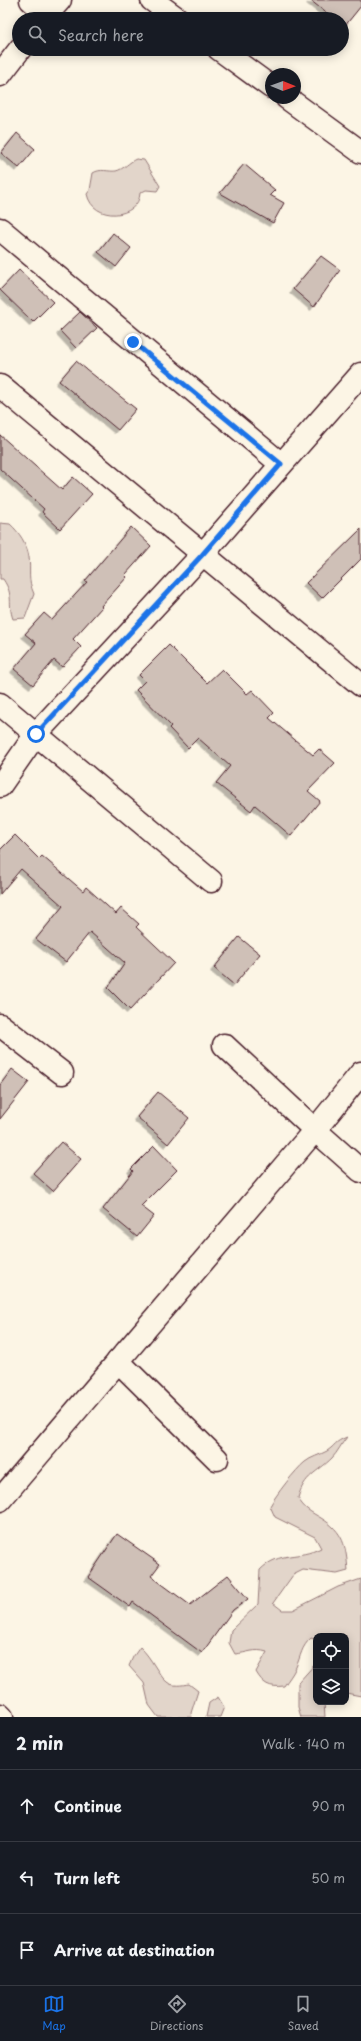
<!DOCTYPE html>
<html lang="en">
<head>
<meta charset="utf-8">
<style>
  body { margin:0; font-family:"Playpen Sans",sans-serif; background:#20242c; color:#f1f3f6 }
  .controls { position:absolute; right:12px; bottom:12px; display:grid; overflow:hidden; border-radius:8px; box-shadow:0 2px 10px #0003 }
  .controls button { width:36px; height:36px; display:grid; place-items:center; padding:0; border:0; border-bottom:1px solid #363941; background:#171b24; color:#f1f3f6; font:20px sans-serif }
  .compass { position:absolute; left:265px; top:68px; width:36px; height:36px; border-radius:50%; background:#171b24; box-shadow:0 2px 10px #0003; rotate:91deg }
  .stop { position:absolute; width:12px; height:12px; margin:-9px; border:3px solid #1a73e8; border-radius:50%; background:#fff }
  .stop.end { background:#1a73e8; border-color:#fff; box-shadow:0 1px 4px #0008 }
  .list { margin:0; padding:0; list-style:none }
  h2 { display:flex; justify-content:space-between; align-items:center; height:52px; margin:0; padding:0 16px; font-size:17px }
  h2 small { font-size:13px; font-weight:400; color:#9ea1a6 }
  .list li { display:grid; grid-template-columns:26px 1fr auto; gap:12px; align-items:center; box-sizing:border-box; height:72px; padding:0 16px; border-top:1px solid #363941 }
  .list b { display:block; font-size:15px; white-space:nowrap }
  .list em { font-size:13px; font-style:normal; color:#9ea1a6 }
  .icon { flex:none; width:22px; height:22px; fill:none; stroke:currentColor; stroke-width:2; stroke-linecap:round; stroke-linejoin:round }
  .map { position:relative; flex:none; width:361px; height:1717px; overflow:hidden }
  .search { position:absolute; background:#171b24; box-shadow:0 2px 10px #0003; left:12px; right:12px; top:12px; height:44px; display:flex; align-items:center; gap:10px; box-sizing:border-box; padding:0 14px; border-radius:22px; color:#9ea1a6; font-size:15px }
  .sheet { height:268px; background:#171b24 }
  nav { display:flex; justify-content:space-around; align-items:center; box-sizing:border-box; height:56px; border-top:1px solid #363941; background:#171b24; font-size:11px; color:#9ea1a6 }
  nav a { display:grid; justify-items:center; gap:2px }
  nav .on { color:#1a73e8 }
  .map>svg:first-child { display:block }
  .green { fill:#e2d5ca; stroke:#967a7a }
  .building { fill:#cfc0b7; stroke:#4a1f2b; filter:url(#shadow) }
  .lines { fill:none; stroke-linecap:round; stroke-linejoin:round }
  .minor-casing { stroke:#4a1f2b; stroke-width:25 }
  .major-casing { stroke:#4a1f2b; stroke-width:25 }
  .minor { stroke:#fcf5e5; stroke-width:22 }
  .major { stroke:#fcf5e5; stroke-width:22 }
  .route { stroke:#1a73e8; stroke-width:5 }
</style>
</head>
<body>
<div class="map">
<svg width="361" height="1717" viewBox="0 0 361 1717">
  <defs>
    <filter id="shadow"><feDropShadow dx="-3.5" dy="3.5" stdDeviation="0" flood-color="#0004"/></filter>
  </defs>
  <rect width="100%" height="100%" fill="#fcf5e5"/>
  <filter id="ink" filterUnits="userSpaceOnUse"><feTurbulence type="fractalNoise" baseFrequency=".025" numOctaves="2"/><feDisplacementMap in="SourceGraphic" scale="8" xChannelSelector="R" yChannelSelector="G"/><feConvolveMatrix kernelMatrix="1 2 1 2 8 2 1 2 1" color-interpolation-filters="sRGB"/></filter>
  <g filter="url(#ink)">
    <g class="green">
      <path d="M136,159L144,160L160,186L157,191L146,190L140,193C139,219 93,223 87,194L90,190L93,173C101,168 108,172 116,171C124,169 129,162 136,159Z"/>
      <path d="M0,523L10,524C19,532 27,544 29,557C31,572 27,578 34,594L25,618L13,619C7,602 15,597 3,579H0Z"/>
      <path d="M347,1437C341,1444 338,1452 332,1458C317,1473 304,1475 298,1498C304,1509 311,1512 321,1518C344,1532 346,1546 348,1571L337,1574L303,1570L293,1575L273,1603L282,1610H293L338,1587L361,1579V1696L346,1693V1636H316V1640L311,1638C301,1647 301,1656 296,1667C293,1674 288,1680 284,1686C269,1688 263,1684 256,1672L267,1652C254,1648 248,1653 235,1654L229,1643L231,1630L258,1604L260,1570C280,1550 298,1560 321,1548L315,1537L275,1517L270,1506C275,1496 296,1469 305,1462C311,1457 320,1455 327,1451C336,1445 334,1442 347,1437Z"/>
      <path d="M140,1647C152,1658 158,1675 167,1682C173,1687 182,1685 189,1684L198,1691L191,1713L192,1717H158L149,1705L144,1683L129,1666L133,1657Z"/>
      <path d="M316,1663V1702H324L325,1717H301L298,1707V1683Z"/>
      <path d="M218,1697L224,1707L220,1717H206L209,1703Z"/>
    </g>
    <g class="building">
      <path d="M310,0H361V6L344,27L342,19H334Z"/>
      <path d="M17,133L35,149L19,168L1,153Z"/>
      <path d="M244,164L275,190L270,195L284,203L273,223L220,193Z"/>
      <path d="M113,233L131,248L116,267L98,252Z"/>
      <path d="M321,256L340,270L314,307L293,289Z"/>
      <path d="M19,270L53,302L33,322L0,290Z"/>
      <path d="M80,312L97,328L76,348L60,331Z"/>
      <path d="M76,361L136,409L118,430L59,381Z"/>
      <path d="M0,435L62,490L73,477L92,494L60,529L42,512L44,509L0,469Z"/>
      <path d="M131,527L151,546L125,575L127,577L101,606L102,607L73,639L81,647L62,667L54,660L33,685L14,669L36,643L25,634L44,613L52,620L87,582L85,581Z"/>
      <path d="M361,529V559L322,598L306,583Z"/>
      <path d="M169,645L207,683L222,669L247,694L252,690L274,713L269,718L313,755L319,749L335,763L308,791L320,801L291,836L255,805L251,811L216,783L230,766L198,738L188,748L169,728L171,726L136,690L145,681L139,675Z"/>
      <path d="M15,835L39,859L42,856L83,891L86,887L116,914L121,908L139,924L136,927L174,963L130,1010L108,988L125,963L90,932L66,962L36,939L63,906L21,869L0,894V850Z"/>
      <path d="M239,937L260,954L234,985L214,968Z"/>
      <path d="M12,1069L29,1082L0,1119V1085Z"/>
      <path d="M158,1092L189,1118L168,1144L137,1117Z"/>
      <path d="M61,1142L81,1159L53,1191L33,1173Z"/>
      <path d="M154,1146L177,1170L141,1206L154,1216L137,1237L103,1209L133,1171L131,1169Z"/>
      <path d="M117,1534L160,1564L151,1576L190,1605L228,1575L248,1599L233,1610L202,1653L133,1602L130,1607L88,1577Z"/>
    </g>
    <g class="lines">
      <defs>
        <g id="minor">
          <path d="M31,0L47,14"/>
          <path d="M152,0L178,19"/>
          <path d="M43,19L60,0"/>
          <path d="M219,49L271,87"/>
          <path d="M0,75L20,49"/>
          <path d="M287,98L361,152"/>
          <path d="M0,229L281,464"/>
          <path d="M0,386L361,685"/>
          <path d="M0,704L211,881"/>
          <path d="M0,786L36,734L202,555L361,374"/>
          <path d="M0,1025L62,1073"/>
          <path d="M224,1045L315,1130L361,1171"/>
          <path d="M118,1361L217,1459"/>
          <path d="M0,1500L315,1130L361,1073"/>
        </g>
        <path id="major" d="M0,1715L2,1717"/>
      </defs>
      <use href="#minor" class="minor-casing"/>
      <use href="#major" class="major-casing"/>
      <use href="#minor" class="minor"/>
      <use href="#major" class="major"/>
    </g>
  </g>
  <g class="lines" filter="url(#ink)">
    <path class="route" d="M36,734L202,555L281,464L133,342"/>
  </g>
</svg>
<div class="controls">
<button><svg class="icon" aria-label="locate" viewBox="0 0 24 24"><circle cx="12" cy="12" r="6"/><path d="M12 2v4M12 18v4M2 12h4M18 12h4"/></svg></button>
<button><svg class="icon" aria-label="layers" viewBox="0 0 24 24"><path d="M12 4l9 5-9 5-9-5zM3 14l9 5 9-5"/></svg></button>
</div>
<svg class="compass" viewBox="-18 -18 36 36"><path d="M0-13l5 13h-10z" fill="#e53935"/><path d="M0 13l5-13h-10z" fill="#9ea1a6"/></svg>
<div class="stop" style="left:36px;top:734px"></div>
<div class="stop end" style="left:133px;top:342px"></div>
<div class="search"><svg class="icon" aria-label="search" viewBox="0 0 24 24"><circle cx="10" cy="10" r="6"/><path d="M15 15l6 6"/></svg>Search here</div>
</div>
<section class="sheet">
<h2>2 min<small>Walk · 140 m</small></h2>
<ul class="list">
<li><svg class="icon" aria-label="ahead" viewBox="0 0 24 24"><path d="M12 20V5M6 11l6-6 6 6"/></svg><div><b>Continue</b></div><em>90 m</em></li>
<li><svg class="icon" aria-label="left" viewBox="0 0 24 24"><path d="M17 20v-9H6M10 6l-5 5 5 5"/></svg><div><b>Turn left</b></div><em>50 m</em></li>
<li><svg class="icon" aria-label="arrive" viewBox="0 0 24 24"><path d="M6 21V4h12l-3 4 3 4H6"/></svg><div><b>Arrive at destination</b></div></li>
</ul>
</section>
<nav>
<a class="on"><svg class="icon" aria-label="map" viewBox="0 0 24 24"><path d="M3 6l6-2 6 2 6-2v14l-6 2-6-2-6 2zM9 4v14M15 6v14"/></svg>Map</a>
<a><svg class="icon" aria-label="directions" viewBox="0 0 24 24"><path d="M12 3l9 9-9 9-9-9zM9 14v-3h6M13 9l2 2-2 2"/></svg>Directions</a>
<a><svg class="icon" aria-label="saved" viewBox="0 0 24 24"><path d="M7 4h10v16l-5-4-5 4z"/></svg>Saved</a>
</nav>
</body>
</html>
